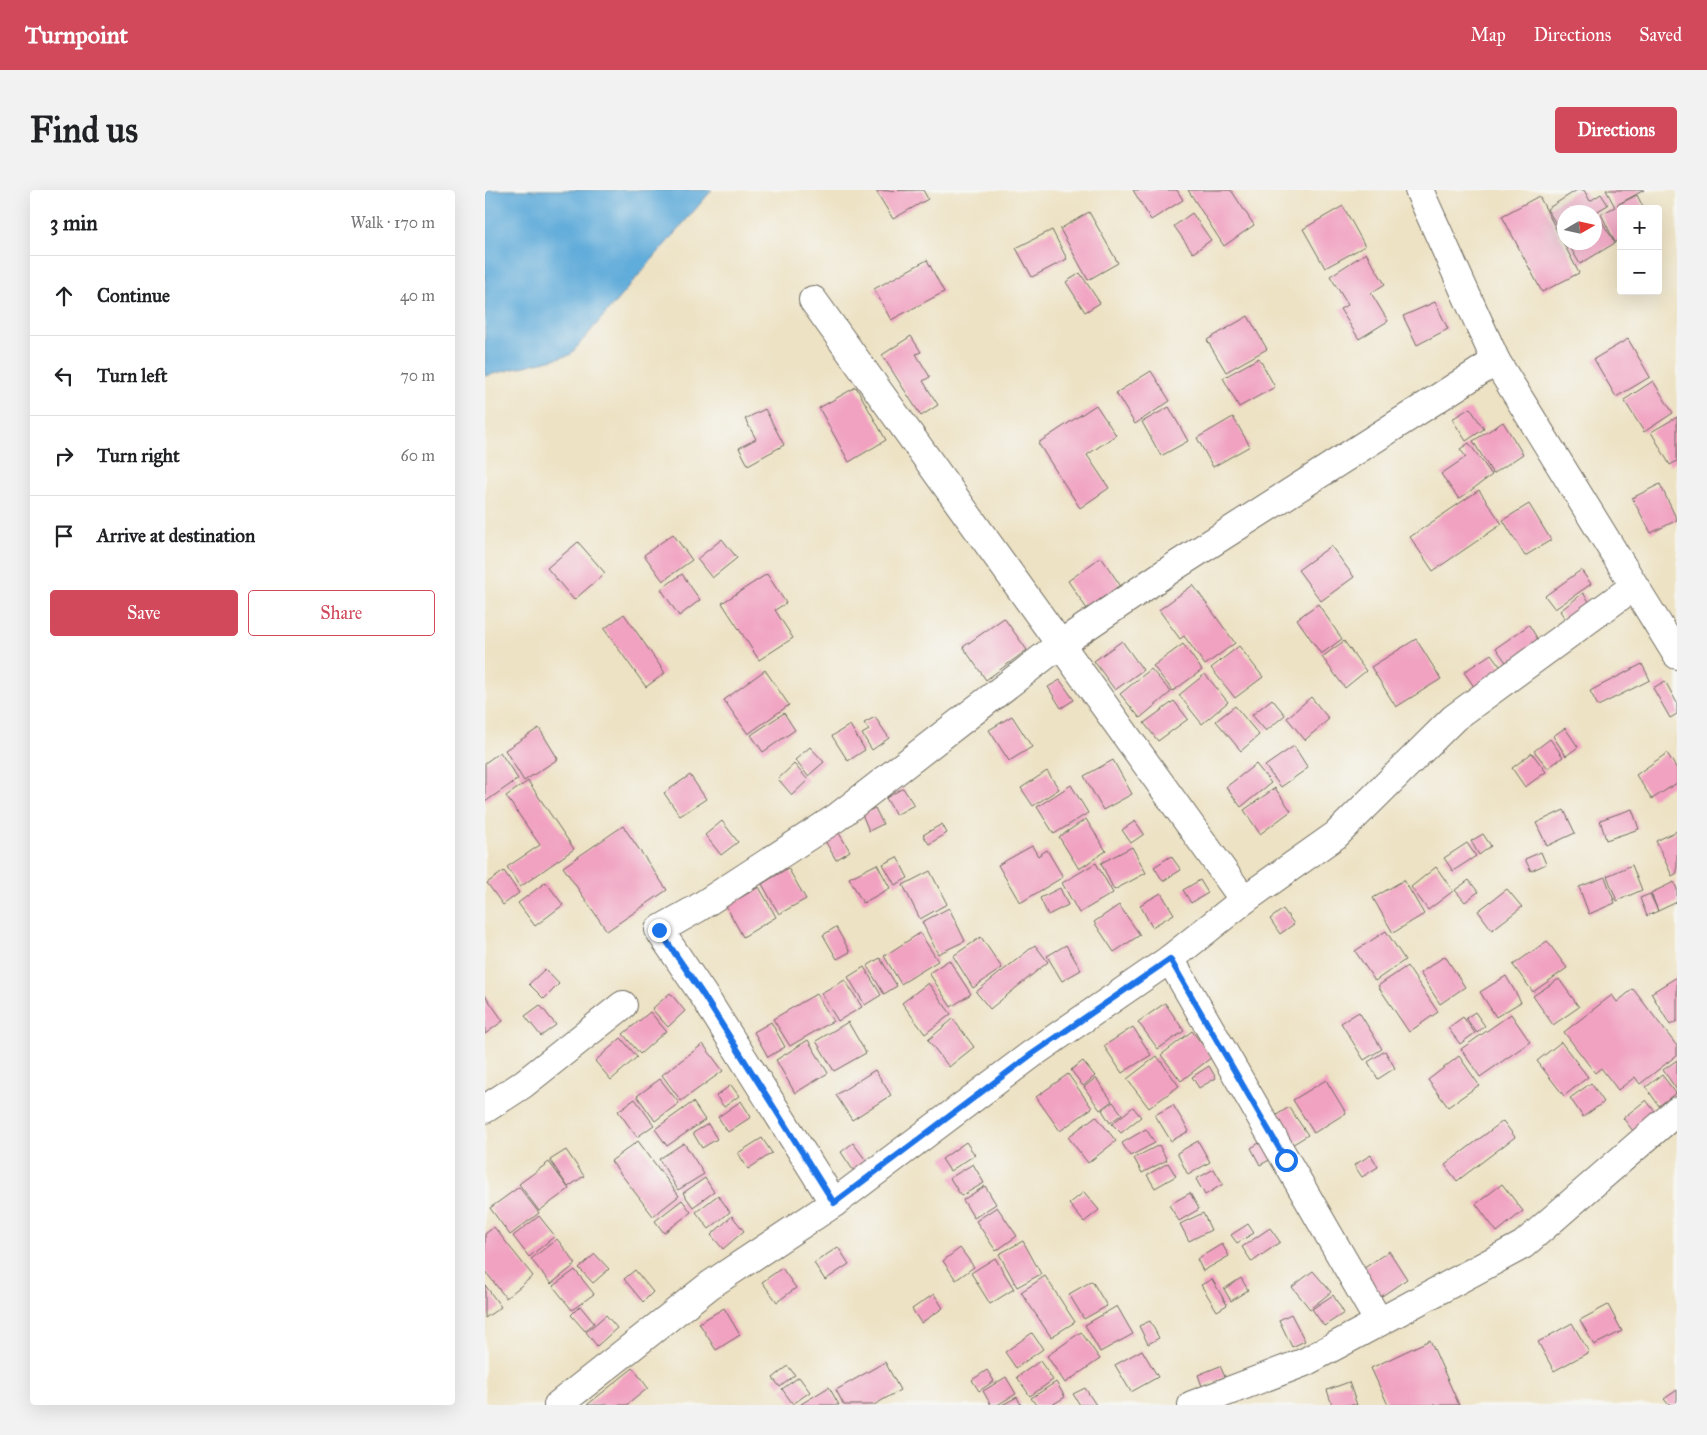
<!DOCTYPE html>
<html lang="en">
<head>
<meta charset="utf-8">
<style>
  body { margin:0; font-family:"IM FELL Great Primer",serif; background:#f2f2f2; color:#202124 }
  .controls { position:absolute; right:15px; top:15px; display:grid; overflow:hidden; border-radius:5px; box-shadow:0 5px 20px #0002 }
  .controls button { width:45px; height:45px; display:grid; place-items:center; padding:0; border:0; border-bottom:1px solid #e0e0e0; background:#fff; color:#202124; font:25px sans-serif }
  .compass { position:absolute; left:1072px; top:15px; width:45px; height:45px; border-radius:50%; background:#fff; box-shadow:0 5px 20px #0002; rotate:81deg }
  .stop { position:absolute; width:15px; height:15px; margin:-11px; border:4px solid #1a73e8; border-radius:50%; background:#fff }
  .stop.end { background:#1a73e8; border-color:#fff; box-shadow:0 1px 5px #0008 }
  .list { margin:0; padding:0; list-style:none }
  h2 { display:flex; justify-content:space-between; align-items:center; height:65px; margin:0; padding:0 20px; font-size:21px }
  h2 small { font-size:16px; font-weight:400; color:#757577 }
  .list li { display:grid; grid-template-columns:32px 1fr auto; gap:15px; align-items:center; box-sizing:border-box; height:80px; padding:0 20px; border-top:1px solid #e0e0e0 }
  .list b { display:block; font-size:19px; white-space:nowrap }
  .list em { font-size:16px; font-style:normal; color:#757577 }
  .actions { display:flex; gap:10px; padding:15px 20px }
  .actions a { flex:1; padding:11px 0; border:1px solid #d1495b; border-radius:5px; text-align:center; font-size:18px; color:#d1495b }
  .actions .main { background:#d1495b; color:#fff }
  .icon { flex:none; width:28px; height:28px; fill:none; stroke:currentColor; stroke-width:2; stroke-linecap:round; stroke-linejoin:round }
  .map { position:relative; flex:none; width:1192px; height:1215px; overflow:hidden; border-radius:5px }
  header { display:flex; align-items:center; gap:30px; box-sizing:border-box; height:70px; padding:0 25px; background:#d1495b; color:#fff }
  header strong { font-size:24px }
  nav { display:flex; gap:28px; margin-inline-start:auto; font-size:18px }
  .intro { display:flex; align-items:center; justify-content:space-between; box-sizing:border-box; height:120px; padding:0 30px }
  h1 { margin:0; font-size:35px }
  .button { padding:12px 22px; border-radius:5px; background:#d1495b; color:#fff; font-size:18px; font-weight:700 }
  main { display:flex; gap:30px; padding:0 30px }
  aside { flex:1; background:#fff; border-radius:5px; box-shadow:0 5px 20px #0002 }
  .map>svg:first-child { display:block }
  .water { fill:#61acda; stroke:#466c82 }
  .building { fill:#f1a2c1 }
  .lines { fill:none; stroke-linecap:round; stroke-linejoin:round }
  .street-casing { stroke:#6f6b61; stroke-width:30 }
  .street { stroke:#fff; stroke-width:28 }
  .route { stroke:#1a73e8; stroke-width:6 }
</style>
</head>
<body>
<header>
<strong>Turnpoint</strong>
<nav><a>Map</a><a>Directions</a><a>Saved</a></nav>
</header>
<div class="intro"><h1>Find us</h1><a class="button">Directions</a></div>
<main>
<aside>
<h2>3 min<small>Walk · 170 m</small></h2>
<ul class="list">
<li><svg class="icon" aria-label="ahead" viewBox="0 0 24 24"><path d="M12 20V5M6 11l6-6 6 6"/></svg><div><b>Continue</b></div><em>40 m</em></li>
<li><svg class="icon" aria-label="left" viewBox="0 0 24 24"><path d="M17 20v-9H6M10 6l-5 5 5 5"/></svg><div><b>Turn left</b></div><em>70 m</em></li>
<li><svg class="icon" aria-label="right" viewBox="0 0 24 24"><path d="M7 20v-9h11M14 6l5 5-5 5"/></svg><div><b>Turn right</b></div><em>60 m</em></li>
<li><svg class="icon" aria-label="arrive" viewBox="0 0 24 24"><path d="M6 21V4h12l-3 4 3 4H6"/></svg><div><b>Arrive at destination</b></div></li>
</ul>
<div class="actions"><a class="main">Save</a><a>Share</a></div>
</aside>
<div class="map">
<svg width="1192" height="1215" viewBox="0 0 1192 1215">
  <rect width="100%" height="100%" fill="#f6f6f2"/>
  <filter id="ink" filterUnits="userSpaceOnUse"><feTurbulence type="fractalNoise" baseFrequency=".02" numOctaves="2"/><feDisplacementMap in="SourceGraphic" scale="10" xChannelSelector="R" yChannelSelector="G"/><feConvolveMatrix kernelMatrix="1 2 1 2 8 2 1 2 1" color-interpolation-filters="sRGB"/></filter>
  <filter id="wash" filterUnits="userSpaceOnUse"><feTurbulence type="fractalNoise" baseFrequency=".0096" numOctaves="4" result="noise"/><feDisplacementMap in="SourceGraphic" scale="20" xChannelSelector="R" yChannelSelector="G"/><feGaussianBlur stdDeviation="1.12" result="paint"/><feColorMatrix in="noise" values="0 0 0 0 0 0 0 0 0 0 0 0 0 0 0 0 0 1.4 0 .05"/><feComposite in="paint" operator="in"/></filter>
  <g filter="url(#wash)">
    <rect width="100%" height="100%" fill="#ede2c4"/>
    <path class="water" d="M0,0H227L85,165L0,186Z"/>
    <g id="blocks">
      <g class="building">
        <path d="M438,0L443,9L408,29L391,1Z"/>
        <path d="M648,0H692L698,10L666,30Z"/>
        <path d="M703,0H746L769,35L739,56Z"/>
        <path d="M1092,0H1099L1105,11L1116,4L1123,15L1111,22L1130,53L1095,74L1082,52H1110V22H1080V49L1062,19Z"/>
        <path d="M1121,0H1159L1132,15L1152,5L1159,19H1136V49L1130,52L1116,24L1130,17Z"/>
        <path d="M1054,6L1094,83L1057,102L1017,26Z"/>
        <path d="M858,16L880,56L840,78L818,39Z"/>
        <path d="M604,22L633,73L603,90L575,39Z"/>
        <path d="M707,23L726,50L708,63L689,36Z"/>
        <path d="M567,40L582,69L547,87L531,58Z"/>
        <path d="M881,63L900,94L886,103L903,131L874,149L855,119L863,115L845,86Z"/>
        <path d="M442,70L459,102L406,130L389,99Z"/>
        <path d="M595,83L615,113L600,122L581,92Z"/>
        <path d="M950,112L963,139L932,155L918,126Z"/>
        <path d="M763,126L782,159L741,182L722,150Z"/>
        <path d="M426,146L436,162L431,164L445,187L438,191L453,215L436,226L397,165Z"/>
        <path d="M1143,149L1165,187L1131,207L1109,169Z"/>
        <path d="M774,168L790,197L754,217L738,188Z"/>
        <path d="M666,181L685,211L650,234L631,203Z"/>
        <path d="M1168,191L1188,223L1159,242L1139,210Z"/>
        <path d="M371,197L401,250L364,272L334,218Z"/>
        <path d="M611,215L631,245L602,265L624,298L595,318L553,253Z"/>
        <path d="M684,217L703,251L676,266L657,232Z"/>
        <path d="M985,218L999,239L981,251L967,229Z"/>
        <path d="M280,219L299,255L263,275L254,258L271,249L260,229Z"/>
        <path d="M748,227L765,256L728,277L712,248Z"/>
        <path d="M1192,227V271L1185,275L1166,242Z"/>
        <path d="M1018,232L1038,264L1008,284L988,251Z"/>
        <path d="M984,253L1007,285L974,309L956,284L981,267L975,259Z"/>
        <path d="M1175,294L1192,330L1166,343L1147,308Z"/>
        <path d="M994,300L1017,334L948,381L925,347Z"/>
        <path d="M1044,314L1066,350L1040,366L1018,330Z"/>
        <path d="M188,344L207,370L178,391L159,365Z"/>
        <path d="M237,349L252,368L227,388L212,369Z"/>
        <path d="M93,352L120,383L89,410L62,378Z"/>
        <path d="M846,356L869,387L836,411L813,380Z"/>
        <path d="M616,367L635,395L602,419L583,391Z"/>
        <path d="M1096,380L1106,394L1070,419L1060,406Z"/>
        <path d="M197,384L215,410L194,426L176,399Z"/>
        <path d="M282,384L301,413L290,420L308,448L274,470L237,413Z"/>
        <path d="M708,395L750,453L720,475L699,446L695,449L674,420Z"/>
        <path d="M1098,403L1110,420L1086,437L1075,421Z"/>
        <path d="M833,414L857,449L836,464L812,429Z"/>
        <path d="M139,424L180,483L161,497L119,439Z"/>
        <path d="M519,428L542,460L501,490L478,457Z"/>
        <path d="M1044,435L1057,456L1025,478L1011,458Z"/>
        <path d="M931,449L956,489L911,517L886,477Z"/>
        <path d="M637,451L658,480L630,500L609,471Z"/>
        <path d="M859,451L881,481L860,498L837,467Z"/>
        <path d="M698,454L717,480L688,501L668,476Z"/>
        <path d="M754,456L778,487L750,508L726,478Z"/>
        <path d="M1006,464L1021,484L994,504L979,482Z"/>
        <path d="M1157,474L1165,490L1113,516L1105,501Z"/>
        <path d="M666,479L686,502L655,528L635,504Z"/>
        <path d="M280,480L304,515L263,544L239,510Z"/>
        <path d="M720,484L743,512L717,534L694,505Z"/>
        <path d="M575,490L589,510L576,518L563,497Z"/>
        <path d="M1180,491L1192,513V524L1185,528L1168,498Z"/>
        <path d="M826,507L844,529L820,550L802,528Z"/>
        <path d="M787,509L800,525L781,541L767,525Z"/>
        <path d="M689,511L703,529L673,551L659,533Z"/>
        <path d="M750,516L774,545L756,561L731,531Z"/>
        <path d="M299,523L310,540L278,562L266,545Z"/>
        <path d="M527,526L547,557L524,571L504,540Z"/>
        <path d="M390,527L404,548L387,560L377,544L384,540L379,533Z"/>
        <path d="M365,535L380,560L363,571L347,546Z"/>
        <path d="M54,538L73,569L39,591L20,560Z"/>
        <path d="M1080,538L1093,557L1081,566L1068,546Z"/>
        <path d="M1065,549L1078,567L1063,578L1049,561Z"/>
        <path d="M809,556L823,578L796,597L780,576Z"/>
        <path d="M325,557L339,572L323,586L310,570Z"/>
        <path d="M15,562L33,589L0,612V573Z"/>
        <path d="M1047,563L1061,582L1040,597L1027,578Z"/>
        <path d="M1182,563L1192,579V593L1167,609L1151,585Z"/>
        <path d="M628,570L647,604L618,620L599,586Z"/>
        <path d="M309,574L323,590L307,605L293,589Z"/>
        <path d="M771,574L786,593L756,617L741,597Z"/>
        <path d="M562,581L574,599L548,616L536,598Z"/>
        <path d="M205,585L221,609L195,626L179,603Z"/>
        <path d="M43,591L89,659L35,697L22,677L55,655L21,606Z"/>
        <path d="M586,595L603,623L569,644L552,617Z"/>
        <path d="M418,598L429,615L411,625L401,608Z"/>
        <path d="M790,598L806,621L775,644L759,620Z"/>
        <path d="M390,618L398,634L384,641L377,624Z"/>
        <path d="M1147,619L1154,639L1121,650L1115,630Z"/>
        <path d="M1079,620L1090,643L1062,656L1051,633Z"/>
        <path d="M601,629L621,661L594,679L574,647Z"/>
        <path d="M237,631L253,652L236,665L220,645Z"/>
        <path d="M650,631L659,644L646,653L637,640Z"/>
        <path d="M457,634L462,643L444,654L438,645Z"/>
        <path d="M138,636L182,700L122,741L78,677Z"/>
        <path d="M352,640L365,661L351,670L339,649Z"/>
        <path d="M1192,641V683L1187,686L1171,651Z"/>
        <path d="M998,644L1006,656L994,665L986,651Z"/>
        <path d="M982,653L991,666L968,681L959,668Z"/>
        <path d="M547,656L553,666L562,660L578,687L535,713L513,675Z"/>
        <path d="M647,657L661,683L629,700L616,673Z"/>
        <path d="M1056,662L1061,674L1046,681L1040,669Z"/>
        <path d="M686,666L696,680L678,691L669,677Z"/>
        <path d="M412,667L423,688L410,695L398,674Z"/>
        <path d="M611,673L628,703L594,723L577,693Z"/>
        <path d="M392,674L405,698L378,713L364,688Z"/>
        <path d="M1147,675L1157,700L1132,711L1122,686Z"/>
        <path d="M951,677L968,701L943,720L926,697Z"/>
        <path d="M303,678L321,709L294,724L277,694Z"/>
        <path d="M19,681L34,703L18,715L2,693Z"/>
        <path d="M445,681L462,714L435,729L418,695Z"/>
        <path d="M1120,687L1130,713L1104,724L1094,697Z"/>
        <path d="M715,690L723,703L706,713L698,700Z"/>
        <path d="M919,690L939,724L908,743L888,708Z"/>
        <path d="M984,690L993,702L980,712L970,700Z"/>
        <path d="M61,692L78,715L50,736L33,713Z"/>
        <path d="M1189,692L1192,699V712L1173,721L1166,703Z"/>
        <path d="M274,697L291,727L258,747L241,716Z"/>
        <path d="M575,698L583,715L563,725L555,708Z"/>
        <path d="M1022,699L1037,717L1007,740L993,721Z"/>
        <path d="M676,703L689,724L667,737L655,715Z"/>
        <path d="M1165,704L1173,721L1162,726L1155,708Z"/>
        <path d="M634,715L655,745L629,762L609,732Z"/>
        <path d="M464,718L480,751L453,764L437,732Z"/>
        <path d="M798,719L809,734L795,744L785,729Z"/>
        <path d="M351,737L365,762L352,769L338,745Z"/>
        <path d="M901,741L920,770L890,791L870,761Z"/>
        <path d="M435,743L453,771L416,794L399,766Z"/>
        <path d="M496,747L517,778L488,798L468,766Z"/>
        <path d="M1062,751L1082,778L1048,802L1028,775Z"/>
        <path d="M550,755L563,772L505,819L491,802Z"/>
        <path d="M581,755L596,780L577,791L562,766Z"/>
        <path d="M960,766L980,797L955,814L935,783Z"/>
        <path d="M395,768L412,796L399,804L382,776Z"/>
        <path d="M464,770L486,804L466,817L444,783Z"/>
        <path d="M922,776L953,822L924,842L893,796Z"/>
        <path d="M379,777L396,805L380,815L363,787Z"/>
        <path d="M60,779L74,794L59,809L44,794Z"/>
        <path d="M1021,786L1036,812L1011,827L995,802Z"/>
        <path d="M1192,787V831L1185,835L1166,803Z"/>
        <path d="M1074,789L1094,817L1068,835L1048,806Z"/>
        <path d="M360,790L377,817L353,831L336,803Z"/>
        <path d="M443,793L466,824L440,844L417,813Z"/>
        <path d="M1148,799L1192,856V865L1155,894L1150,887L1133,900L1116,878L1110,883L1079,842L1127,805L1132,812Z"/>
        <path d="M185,803L200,821L183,837L167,819Z"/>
        <path d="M331,804L348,831L305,856L288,829Z"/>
        <path d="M0,805L18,831L0,844Z"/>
        <path d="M680,813L699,841L673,859L653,832Z"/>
        <path d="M55,815L71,835L56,846L40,826Z"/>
        <path d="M165,822L181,841L155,864L138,844Z"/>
        <path d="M874,822L897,859L879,870L856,833Z"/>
        <path d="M990,822L1000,836L992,843L981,828Z"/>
        <path d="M1026,824L1045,852L995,887L976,859Z"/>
        <path d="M978,827L990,843L975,854L963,838Z"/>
        <path d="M468,829L489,857L464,877L443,850Z"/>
        <path d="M286,832L300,857L283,867L269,842Z"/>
        <path d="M363,832L381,863L349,881L331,851Z"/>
        <path d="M648,837L666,865L637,883L619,856Z"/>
        <path d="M707,841L727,867L696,891L676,865Z"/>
        <path d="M136,848L152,867L126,890L110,871Z"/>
        <path d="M323,850L343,883L310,903L291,870Z"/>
        <path d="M1076,852L1103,887L1079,906L1052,871Z"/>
        <path d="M218,854L238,881L196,911L177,885Z"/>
        <path d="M900,861L910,878L893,889L883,872Z"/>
        <path d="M672,866L694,896L664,918L642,889Z"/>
        <path d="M974,866L994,895L963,917L943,890Z"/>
        <path d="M1192,870V900L1178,880Z"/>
        <path d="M598,871L610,886L598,896L586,880Z"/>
        <path d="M724,876L731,888L714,898L707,887Z"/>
        <path d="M390,880L406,905L367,930L351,905Z"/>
        <path d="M583,884L607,918L575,941L551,907Z"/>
        <path d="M1177,885L1191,903L1174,916L1161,897Z"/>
        <path d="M611,888L627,911L615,920L599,897Z"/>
        <path d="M175,889L194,913L170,931L152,906Z"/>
        <path d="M841,890L861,923L829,943L808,910Z"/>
        <path d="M1106,893L1119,912L1098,927L1085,908Z"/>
        <path d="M246,895L254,906L239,917L231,906Z"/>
        <path d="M150,909L169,935L152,947L133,921Z"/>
        <path d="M1161,910L1171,923L1148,941L1138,928Z"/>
        <path d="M256,911L266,927L243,942L233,927Z"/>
        <path d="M208,912L220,930L182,956L170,939Z"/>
        <path d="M628,912L637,924L625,933L617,920Z"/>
        <path d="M688,915L704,941L686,951L670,925Z"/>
        <path d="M648,917L656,927L636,943L627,934Z"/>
        <path d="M804,917L823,945L802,958L784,930Z"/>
        <path d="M611,926L631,951L603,973L583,947Z"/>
        <path d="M1018,931L1030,947L972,991L960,975Z"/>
        <path d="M223,934L232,949L217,958L208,943Z"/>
        <path d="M661,939L670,953L645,966L637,953Z"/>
        <path d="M784,947L794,965L775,975L766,958Z"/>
        <path d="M277,948L287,963L263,979L253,963Z"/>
        <path d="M153,951L194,1006L168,1026L126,971Z"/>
        <path d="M713,951L725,972L703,985L692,963Z"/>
        <path d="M481,952L490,965L465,981L457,969Z"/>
        <path d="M199,953L219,984L193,1000L174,969Z"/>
        <path d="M368,953L383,973L370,983L356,962Z"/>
        <path d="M674,955L682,970L657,983L649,968Z"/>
        <path d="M81,960L99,986L83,997L65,970Z"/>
        <path d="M886,965L893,977L877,987L869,975Z"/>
        <path d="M64,972L84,999L54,1021L34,994Z"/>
        <path d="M683,973L691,986L670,998L662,985Z"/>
        <path d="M488,974L499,993L476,1006L465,988Z"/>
        <path d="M729,979L738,994L720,1005L711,989Z"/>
        <path d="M220,988L229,1002L208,1017L198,1003Z"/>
        <path d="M1017,994L1038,1021L1012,1042L991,1014Z"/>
        <path d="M500,996L511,1014L489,1028L478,1010Z"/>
        <path d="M34,997L54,1023L25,1045L5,1018Z"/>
        <path d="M599,1002L614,1020L599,1032L584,1014Z"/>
        <path d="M705,1003L714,1019L694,1031L684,1015Z"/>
        <path d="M233,1005L245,1022L224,1039L211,1022Z"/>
        <path d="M197,1010L206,1022L179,1043L170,1031Z"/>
        <path d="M512,1017L532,1046L511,1061L491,1031Z"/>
        <path d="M718,1023L726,1040L704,1051L695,1034Z"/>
        <path d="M54,1026L70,1046L44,1067L28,1046Z"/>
        <path d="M247,1026L259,1041L238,1059L226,1045Z"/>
        <path d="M763,1034L769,1043L752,1053L746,1045Z"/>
        <path d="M9,1037L48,1086L21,1108L0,1081V1044Z"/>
        <path d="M785,1038L795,1052L767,1072L757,1057Z"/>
        <path d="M72,1049L91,1074L66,1094L46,1069Z"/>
        <path d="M538,1051L556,1084L532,1097L514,1064Z"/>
        <path d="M737,1054L744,1066L718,1081L712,1069Z"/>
        <path d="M353,1057L364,1074L340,1090L329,1073Z"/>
        <path d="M475,1058L489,1077L471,1090L458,1071Z"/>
        <path d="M904,1061L922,1089L894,1108L875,1081Z"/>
        <path d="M110,1064L124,1079L108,1093L94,1078Z"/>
        <path d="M510,1068L529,1099L505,1114L486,1083Z"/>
        <path d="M297,1078L311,1098L292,1112L277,1092Z"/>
        <path d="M90,1080L109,1104L87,1120L68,1096Z"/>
        <path d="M150,1080L168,1102L158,1112L139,1089Z"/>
        <path d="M828,1081L846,1102L825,1119L807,1097Z"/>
        <path d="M560,1086L590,1132L566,1147L536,1102Z"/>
        <path d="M756,1088L763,1100L746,1111L739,1099Z"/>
        <path d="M727,1089L742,1115L732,1121L716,1095Z"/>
        <path d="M607,1091L622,1116L599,1129L584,1104Z"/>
        <path d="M0,1095L16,1117L0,1128Z"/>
        <path d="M449,1104L458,1118L436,1133L427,1119Z"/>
        <path d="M848,1105L859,1123L839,1136L827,1119Z"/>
        <path d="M1123,1115L1137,1141L1109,1155L1095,1130Z"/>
        <path d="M95,1116L109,1133L100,1141L86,1125Z"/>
        <path d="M632,1116L648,1144L615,1162L600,1135Z"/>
        <path d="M239,1118L255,1145L231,1160L214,1133Z"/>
        <path d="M806,1124L820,1151L807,1157L794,1130Z"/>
        <path d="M121,1125L132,1138L112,1156L101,1142Z"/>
        <path d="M665,1131L674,1148L663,1154L654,1136Z"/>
        <path d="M1087,1133L1104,1162L1069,1181L1053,1152Z"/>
        <path d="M596,1142L615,1169L580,1193L562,1166Z"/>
        <path d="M547,1143L558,1159L531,1178L520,1162Z"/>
        <path d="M945,1150L974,1215H903L886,1178Z"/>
        <path d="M657,1160L673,1187L646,1202L630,1175Z"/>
        <path d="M555,1171L568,1190L545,1206L532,1187Z"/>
        <path d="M400,1172L415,1200L389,1215H359L351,1200Z"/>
        <path d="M303,1176L310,1185L295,1197L288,1188Z"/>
        <path d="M735,1176L740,1187L717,1196L713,1185Z"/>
        <path d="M148,1178L163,1198L142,1215H102Z"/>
        <path d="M502,1180L509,1191L494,1201L487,1190Z"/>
        <path d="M314,1187L325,1202L308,1214L297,1199Z"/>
        <path d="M521,1187L531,1204L512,1215H506L498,1201Z"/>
        <path d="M571,1192L580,1207L567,1215H551L546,1208Z"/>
        <path d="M864,1192L872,1215H847L842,1200Z"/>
        <path d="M344,1197L354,1215H316V1214Z"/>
        <path d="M600,1198L611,1215H595L588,1204Z"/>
        <path d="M1192,1200V1215H1184L1179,1209Z"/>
        <path d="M532,1207L536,1215H517Z"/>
      </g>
    </g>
  </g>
  <g filter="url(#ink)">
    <use href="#blocks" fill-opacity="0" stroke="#6f6b61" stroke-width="1"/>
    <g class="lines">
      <defs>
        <g id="street">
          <path d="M934,0L1011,171L1192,465"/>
          <path d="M328,110L759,710"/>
          <path d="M685,769L894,1132"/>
          <path d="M0,919L37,895L138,815"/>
          <path d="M349,1013L219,806L174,740L213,718L351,628L574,455L692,375L1011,171"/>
          <path d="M73,1215L225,1095L349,1013L547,864L685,769L759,710L851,645L969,528L1148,397"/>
          <path d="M707,1215L820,1172L1038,1055L1192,921"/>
        </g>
      </defs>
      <use href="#street" class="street-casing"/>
      <use href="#street" class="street"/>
    </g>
  </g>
  <g class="lines" filter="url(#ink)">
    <path class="route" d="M174,740L219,806L349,1013L547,864L685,769L801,970"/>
  </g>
</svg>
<div class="controls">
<button>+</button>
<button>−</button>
</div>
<svg class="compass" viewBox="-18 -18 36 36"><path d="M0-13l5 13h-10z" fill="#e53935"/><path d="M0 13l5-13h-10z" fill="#757577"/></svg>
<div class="stop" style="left:801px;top:970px"></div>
<div class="stop end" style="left:174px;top:740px"></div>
</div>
</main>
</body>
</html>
